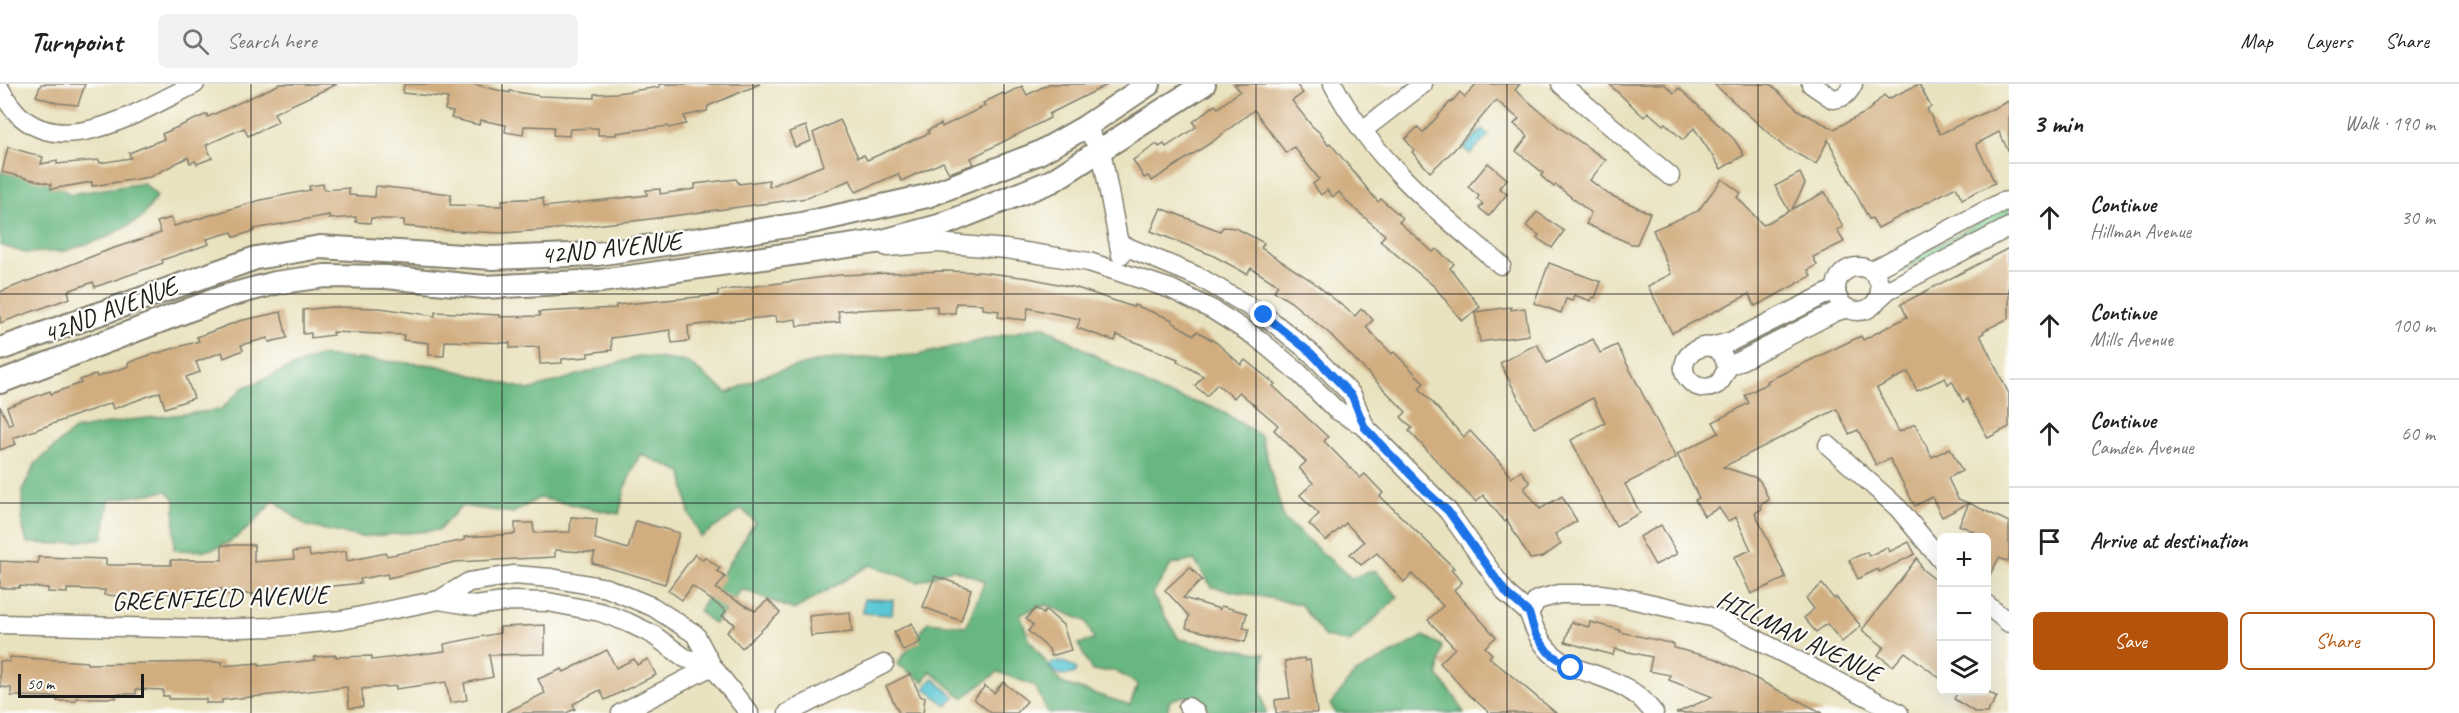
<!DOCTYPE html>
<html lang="en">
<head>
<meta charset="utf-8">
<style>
  body { margin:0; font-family:Caveat,sans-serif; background:#f2f2f2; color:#222 }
  .controls { position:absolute; right:18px; bottom:18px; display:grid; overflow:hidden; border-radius:9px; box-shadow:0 6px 24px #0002 }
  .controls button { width:54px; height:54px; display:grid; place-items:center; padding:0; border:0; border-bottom:2px solid #e0e0e0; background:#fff; color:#222; font:30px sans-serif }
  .scale { position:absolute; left:18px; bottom:15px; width:126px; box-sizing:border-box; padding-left:6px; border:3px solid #1c1c1c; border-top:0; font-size:16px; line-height:21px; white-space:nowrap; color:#1c1c1c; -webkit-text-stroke:4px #fdfcf7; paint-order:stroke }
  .stop { position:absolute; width:18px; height:18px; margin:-14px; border:4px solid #1a73e8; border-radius:50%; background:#fff }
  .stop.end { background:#1a73e8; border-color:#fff; box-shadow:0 2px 6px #0008 }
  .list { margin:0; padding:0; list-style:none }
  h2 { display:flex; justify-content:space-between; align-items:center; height:78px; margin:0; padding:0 24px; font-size:26px }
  h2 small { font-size:20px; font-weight:400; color:#767676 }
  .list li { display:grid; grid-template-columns:39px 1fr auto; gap:18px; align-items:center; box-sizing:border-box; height:108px; padding:0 24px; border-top:2px solid #e0e0e0 }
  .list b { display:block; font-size:22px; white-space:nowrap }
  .list p { margin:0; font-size:20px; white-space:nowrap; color:#767676 }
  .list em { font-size:20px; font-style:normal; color:#767676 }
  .actions { display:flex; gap:12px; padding:18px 24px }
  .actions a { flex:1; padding:14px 0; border:2px solid #b45309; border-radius:9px; text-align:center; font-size:21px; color:#b45309 }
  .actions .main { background:#b45309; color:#fff }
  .icon { flex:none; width:33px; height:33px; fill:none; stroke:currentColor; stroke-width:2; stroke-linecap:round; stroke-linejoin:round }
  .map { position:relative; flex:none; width:2009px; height:629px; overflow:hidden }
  header { display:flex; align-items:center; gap:36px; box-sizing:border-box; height:84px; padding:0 30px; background:#fff; border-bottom:2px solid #e0e0e0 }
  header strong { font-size:28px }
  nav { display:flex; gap:33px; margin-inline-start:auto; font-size:21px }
  .search { width:420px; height:54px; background:#f2f2f2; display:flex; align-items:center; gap:15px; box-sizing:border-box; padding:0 21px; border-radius:9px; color:#767676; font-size:22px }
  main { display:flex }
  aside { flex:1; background:#fff }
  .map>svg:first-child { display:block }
  .green { fill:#80d69a; stroke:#4e795b; stroke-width:1.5 }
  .forest { fill:#68b782; stroke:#426a4f; stroke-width:1.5; fill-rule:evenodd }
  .water { fill:#5cc8d6; stroke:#3c7279; stroke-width:1.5 }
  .building { fill:#d1ad80 }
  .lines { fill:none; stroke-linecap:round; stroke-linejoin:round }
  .minor-casing { stroke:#827f6e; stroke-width:21 }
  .tertiary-casing { stroke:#827f6e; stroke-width:26 }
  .minor { stroke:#fff; stroke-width:18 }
  .tertiary { stroke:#fff; stroke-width:22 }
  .route { stroke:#1a73e8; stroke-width:8 }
  .grid { fill:none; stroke:#1c1c1c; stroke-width:1.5; stroke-opacity:0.55 }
  .labels { text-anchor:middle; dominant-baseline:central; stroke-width:4.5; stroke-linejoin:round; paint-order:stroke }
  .street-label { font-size:26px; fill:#1c1c1c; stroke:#fdfcf7 }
</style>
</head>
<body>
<header>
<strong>Turnpoint</strong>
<div class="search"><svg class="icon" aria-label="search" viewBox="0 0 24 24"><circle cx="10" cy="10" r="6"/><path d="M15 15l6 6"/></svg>Search here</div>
<nav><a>Map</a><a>Layers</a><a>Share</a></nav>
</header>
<main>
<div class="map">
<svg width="2009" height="629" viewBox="0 0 2009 629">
  <rect width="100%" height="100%" fill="#fdfcf7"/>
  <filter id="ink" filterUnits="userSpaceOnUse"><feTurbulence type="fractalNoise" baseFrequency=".0167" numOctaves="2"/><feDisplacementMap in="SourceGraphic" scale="12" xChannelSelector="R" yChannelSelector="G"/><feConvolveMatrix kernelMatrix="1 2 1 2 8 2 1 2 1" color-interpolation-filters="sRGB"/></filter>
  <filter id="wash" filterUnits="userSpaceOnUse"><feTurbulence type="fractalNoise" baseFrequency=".008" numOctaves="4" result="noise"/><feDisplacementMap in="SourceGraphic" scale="24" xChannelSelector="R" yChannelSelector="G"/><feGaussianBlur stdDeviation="1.35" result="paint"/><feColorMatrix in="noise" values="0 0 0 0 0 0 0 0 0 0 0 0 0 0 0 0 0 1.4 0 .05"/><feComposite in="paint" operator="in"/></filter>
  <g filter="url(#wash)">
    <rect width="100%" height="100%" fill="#e9e2bf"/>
    <g class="green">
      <path d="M2009,123V132L1892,192L1886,188Z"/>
      <path d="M1826,218L1827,223L1736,269L1735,267Z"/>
    </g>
    <g class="forest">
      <path d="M0,88L42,95L71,110L144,99L157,112L142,134L105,154L65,167L25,169L0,161Z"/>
      <path d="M1043,242L1160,308L1218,325L1261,352L1284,435L1351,494L1375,486L1398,513L1349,559L1324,552L1300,520L1212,503L1194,476L1171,481L1152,511L1179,555L1265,570L1261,607L1266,629H1215L1185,612L1170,616L1167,629H1048L1035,602L998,588L963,614L930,587L924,598L897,580L928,538L966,542L985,497L953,485L918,498L870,481L794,526L742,505L714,540L699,527L755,438L742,425L701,453L689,429L682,388L640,370L626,401L619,430L539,414L513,429L461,422L439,446L362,453L306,442L274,416C258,435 237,459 212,465C200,468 186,466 174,466L175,415L167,407L109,416L103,454L60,460L27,459L22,439V406L36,379L74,346L130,336L220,326L243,304L318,272L435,281L529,306L640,272L687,278L728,309L767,290L823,276L918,271ZM1046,521L1086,537L1094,556L1078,560L1092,587H1115L1138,600L1130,621L1061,599L1029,555L1020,530Z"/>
      <path d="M1424,552L1442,562L1438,592L1455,613L1464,629H1336L1330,621L1354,590Z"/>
    </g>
    <g class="water">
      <path d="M1482,45L1489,51L1470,70L1464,64Z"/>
      <path d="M864,515L893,516L892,531L863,529Z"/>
      <path d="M1053,578C1062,578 1069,578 1076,585L1075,589C1065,593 1055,591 1049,582Z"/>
      <path d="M933,594L955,613L947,622L925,604Z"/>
    </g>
    <g id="blocks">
      <g class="building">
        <path d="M41,0H85L78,21L57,19L36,12Z"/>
        <path d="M280,0H337L274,29L278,38L248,52L244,44L206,61L212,74L197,80L195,77L190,79L188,73L150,93L92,102V98L51,105V100L2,88L8,63L43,73L41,80L57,77V80L99,76L100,79L131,74L129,69L164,55L162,50L207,30L208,33Z"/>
        <path d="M404,0H473L510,9V7L540,12L594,14V10L617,9L660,3L659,0H760L708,22L707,27L684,32L686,40L669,44L668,42L616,49V51H598V44L570,45L569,52L553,51L554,43L524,42L523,51L505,48L506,41L480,36L479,41L451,34L453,28L445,26L448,14L403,9Z"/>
        <path d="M1049,0H1109L1049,30L1050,34L971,74L974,80L949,89L943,78L901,97L898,90L856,108L850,96L807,114L642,136L546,146L502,149L455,147L404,142V136L371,134L370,139L356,138V133L329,135V131L254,145V147L234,153L232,148L207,155L209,160L162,176L163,179L95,203L93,198L68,207L70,214L0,239V208L111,165L161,149L157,138L171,134L174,142L261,116L310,106L309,102L323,100L324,106L349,104V111L375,113L376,102L451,110L450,121L502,122V116L543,114L544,123L647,111L646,106L660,105V110L695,105V100L736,95L739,100L769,96V103L824,81L813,49L840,36L858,73L864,71L867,76L929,49L928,46L941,40L942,43L985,22L983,19L1003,9L1004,11L1022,2L1027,11Z"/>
        <path d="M1234,0H1296L1303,9L1292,17L1312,42L1320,49L1328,61L1330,59L1378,118L1381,115L1403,134L1399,138L1433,168L1436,165L1454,180L1450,184L1480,223L1462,237L1435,203L1380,157L1385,151L1349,120L1339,108L1333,113L1327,106L1321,111L1313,100L1319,95L1294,63L1286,69L1254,26L1212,58L1152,97L1148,92L1144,94L1133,76L1157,60L1159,63L1164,60L1166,63L1196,43L1193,38L1215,21L1218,24L1240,7Z"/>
        <path d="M1476,0H1520L1515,6L1560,44L1606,76L1590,96L1608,110L1650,129L1637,160H1631L1586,140L1591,129L1556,101L1554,103L1541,92L1543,89L1516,67L1528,52L1514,40L1519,35L1496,16L1454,66L1430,88L1412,68L1414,66L1405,55L1418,43L1423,49L1450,18L1451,19L1460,8L1465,13Z"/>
        <path d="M1609,0H1664L1674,9L1679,4L1734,55L1744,71L1721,85L1694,44L1683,56L1665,39L1663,41L1648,28L1644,33Z"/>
        <path d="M1714,0H1770L1799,27L1834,45L1867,28L1884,11L1888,15L1919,0L1931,23L1927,25L1940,50L2009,17V68L1999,48L1976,60L1995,99L1962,115L1956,103L1878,144L1872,134L1869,135L1828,56L1816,80L1784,63Z"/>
        <path d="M806,42L811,57L795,63L789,48Z"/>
        <path d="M1488,79L1507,95L1499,104L1507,110L1489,132L1479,124L1483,120L1477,115L1479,112L1468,103Z"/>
        <path d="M1800,89L1805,100L1792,125L1825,108L1843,143L1837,146L1844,158L1813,173L1817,181L1808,186L1811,192L1769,215L1755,222L1749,210L1672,249L1648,202L1671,190L1653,146L1698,127L1722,95L1741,109L1737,113L1763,141L1789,127L1775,102Z"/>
        <path d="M1161,124L1220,147L1223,143L1236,144L1264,159L1261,164L1312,197L1355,232L1361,225L1364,226L1373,236L1366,243L1392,270L1394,268L1424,299L1419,304L1464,353L1470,347L1505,384L1511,394L1521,387L1530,399L1524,404L1540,425L1562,412L1577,437L1555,450L1561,460L1543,473L1530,475L1507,436L1505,438L1483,411L1476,418L1462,404L1409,347L1412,344L1401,333L1406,328L1330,250L1291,218L1274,207L1278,201L1251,184L1247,190L1212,171L1151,147Z"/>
        <path d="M1537,128L1564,147L1552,164L1537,154L1539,151L1526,142Z"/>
        <path d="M2009,164V234L1983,247L1984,249L1980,251L2009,310V343L1988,354L1967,315L1963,318L1952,297L1948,300L1945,294L1917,307L1908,288L1877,304L1899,348L1915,340L1932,373L1950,364L1962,387L1948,394L1958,415L1969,419L1942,433L1932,413L1915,422L1890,375L1876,381L1858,346L1849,350L1837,325L1723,383L1754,393L1760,397L1769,416L1760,421L1762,425L1755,429L1786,494L1751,510L1734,473L1751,466L1736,433L1728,437L1719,424L1704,432L1695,416L1699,414L1677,370L1719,349L1713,338L1749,319L1745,311L1768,299L1767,297L1861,252L1863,256L1907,233L1901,220Z"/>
        <path d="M1549,179L1601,198L1595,214L1592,213L1591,217L1574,211L1572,217L1566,215L1561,229L1534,219Z"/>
        <path d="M943,187L980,188L1029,194L1077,204L1133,223L1134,221L1173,236L1172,238L1194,251L1197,247L1217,259L1241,281L1245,276L1275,300L1273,302L1328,353L1324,357L1360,394L1365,390L1383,409L1380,412L1454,484L1451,486L1462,498L1454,506L1496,553L1485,563L1492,570L1489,573L1556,629H1490L1468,610L1440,579L1455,564L1428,536L1443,522L1412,490L1404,498L1377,469L1361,481L1350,470L1364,458L1346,439L1326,457L1309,440L1319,430L1300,411L1313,399L1299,384L1306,378L1274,346L1278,341L1239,308L1234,314L1217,300L1207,312L1195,302L1203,292L1177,277L1178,275L1117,251L1115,257L1077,244L1080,235L1028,224L1026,236L998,233L999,227L983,225V220L956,219L955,229H937V222L838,227L840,238L797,242L796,235L777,238L776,232L688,242L689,257L672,259L670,246L611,254L612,266L588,269V273L562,275V279L540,280L539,263L510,264V259L445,257L444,272L429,271V259L403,256L404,251L332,248L333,251L311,254V249L303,250V226L331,223L380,224L435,232V228L500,231V233L540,232L539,228L616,224V221L718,211V207L840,191Z"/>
        <path d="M1511,223V226L1525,224L1529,251L1480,258L1475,228Z"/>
        <path d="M281,228L287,254L269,258L268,254L241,261L243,266L224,274L222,268L196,278L200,288L186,293L194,314L165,324L160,308L113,325L111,319L13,354L16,360L0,366V322L9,341L13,340L7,323L50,307L51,310L81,299L80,296L96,290L97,293L129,282L128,279L144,273L199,257L197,253L239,237Z"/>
        <path d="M1593,255L1600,269L1617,261L1676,374L1625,400L1640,429L1616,442L1571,356L1605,339L1593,314L1534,344L1500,279L1537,260L1547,279Z"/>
        <path d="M1969,419L2009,438V478L1999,474L1986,498V453H1972L1975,448L1959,441Z"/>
        <path d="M571,433L597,435L595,455L628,465L636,437L679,449L665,500L592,479L595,469L555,466V473L455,478L388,494L387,490L360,495L361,499L261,510H222V505H188V513H171V509L120,512L104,511L105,506L67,505V509L48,508V504L19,502V504H0V477L38,479V473L106,475V481H171V476H222V461H254V478L294,475L293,468L309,466L310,473L346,467L347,477L386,469L387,472L465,456L464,453L515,450V439H533L534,449L570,448Z"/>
        <path d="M1661,441L1677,470L1655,481L1639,453Z"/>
        <path d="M1909,458L1915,470L1879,488L1878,485L1858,495L1849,476L1867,468L1869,472L1887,463L1889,468Z"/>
        <path d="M695,470L703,476L705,473L720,484L717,487L725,493L716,505L755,527L768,516L780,529L742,564L727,548L735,540L722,532L726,527L692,502L682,516L668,506Z"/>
        <path d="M1917,474L1922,485L1941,500V595L1905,568L1893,582L1878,571L1884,563L1862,546Z"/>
        <path d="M1190,483L1202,496L1183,514L1220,525L1221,522L1247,529L1243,544L1249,545L1245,558L1186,544L1189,532L1165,506Z"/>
        <path d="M935,492L971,505L961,537L923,523Z"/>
        <path d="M1822,500L1834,515L1836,513L1861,542L1842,558L1827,540L1816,548L1804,534L1814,525L1806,514Z"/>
        <path d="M1036,524L1043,530L1046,526L1063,541L1071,566L1051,572L1049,565L1028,547L1033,541L1026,535Z"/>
        <path d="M850,528L852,548L811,552L809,532Z"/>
        <path d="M1571,538L1589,543L1590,538L1620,546V548L1674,560V564L1717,575L1823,629H1676L1713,613L1669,596L1670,591L1649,587L1652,573L1615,565L1613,571L1565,558Z"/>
        <path d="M912,539L921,558L903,567L894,548Z"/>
        <path d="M545,541V570L489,571L493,593L464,599L467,616L450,619L446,598L396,605V602L362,605L363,623L349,624L347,603L222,616V619H206V615H169V612H163V606L136,605V610H116V614H76V617H57V613L11,612V604L0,603V577L10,578V573L87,578V580L222,578V582L259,579V582L315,576L314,573L336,571V573L372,572V576L445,567L444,560L500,549V543Z"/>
        <path d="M607,566L616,584L634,575L637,581L648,575L656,591L605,616L600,606L573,620L575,625L566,629H505L545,609L538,595L562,585L564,588Z"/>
        <path d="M1304,574L1305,577L1310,576L1317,629H1276L1275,616L1290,614L1285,577Z"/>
        <path d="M910,590L921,613H925L923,629H899L886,602Z"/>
        <path d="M1003,598L1027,617L1017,629H991L974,615L985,602L994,609Z"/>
        <path d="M1959,606H1986L1997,613L1987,629H1976L1954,615Z"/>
      </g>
    </g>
  </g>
  <g filter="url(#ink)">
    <use href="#blocks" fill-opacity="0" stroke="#827f6e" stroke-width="1.5"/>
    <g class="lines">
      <defs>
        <g id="minor">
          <path d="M1333,0C1372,75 1438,128 1501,181"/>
          <path d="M1561,0L1670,92"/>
          <path d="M1811,0L1833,15C1844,14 1848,10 1853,0"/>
          <path d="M0,5C5,14 12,24 19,31C67,77 148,22 195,0"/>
          <path d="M1085,43L1101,66L1121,171"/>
          <path d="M1363,46L1423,0"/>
          <path d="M1120,160L1199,193L1264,231L1311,269L1352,311L1365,343"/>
          <path d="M887,163L938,159L1006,165L1089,178L1171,205L1213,226L1256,253L1299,289L1335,325L1365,343L1448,427L1507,510L1529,529"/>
          <circle cx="1858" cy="205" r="22"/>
          <path d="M1871,187L2002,118L2009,117"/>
          <path d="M1878,215L1888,206L2009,143"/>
          <path d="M1711,263L1730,258L1836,205"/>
          <path d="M1727,285C1721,239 1663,274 1692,299C1698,304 1707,305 1714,302C1724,298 1722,290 1728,284C1730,281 1736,279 1740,277L1835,228L1847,224"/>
          <path d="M1828,361L1898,424L1942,477"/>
          <path d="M439,516L475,522L512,517L548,518L600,528L627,538L652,550L685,574L712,582"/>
          <path d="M1986,520L2009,539"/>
          <path d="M0,540L207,545L274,543L342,536L439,516L469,498L514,491L551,494L607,504L653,523L695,550L712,582L749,629"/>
          <path d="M1188,623L1196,629"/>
          <path d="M621,629L712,582"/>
          <path d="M788,629L884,580"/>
          <path d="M1654,629C1649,624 1644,616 1638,612C1593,578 1549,597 1529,529L1537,516L1559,510H1600L1622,513L1715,534L1899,629"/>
        </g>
        <g id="tertiary">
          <path d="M0,265L256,174L320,163L493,174L597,170L802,140L927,112L1039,69L1085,43L1149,0"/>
          <path d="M0,298L223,213L275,199L325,192L386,193L484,203L601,197L883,157L939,142L1052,97L1204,0"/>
        </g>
      </defs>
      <use href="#minor" class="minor-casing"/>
      <use href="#tertiary" class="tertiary-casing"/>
      <use href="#minor" class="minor"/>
      <use href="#tertiary" class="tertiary"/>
    </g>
  </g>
  <g class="lines" filter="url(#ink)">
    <path class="route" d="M1264,231L1311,269L1352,312L1365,344L1429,410L1448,427L1507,510L1529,529L1535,549L1548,568L1571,584"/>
  </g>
  <path class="grid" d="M251,0V629M502,0V629M753,0V629M1004,0V629M1256,0V629M1507,0V629M1758,0V629M0,210H2009M0,419H2009"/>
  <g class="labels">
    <g class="street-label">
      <text transform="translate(611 164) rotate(-6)">42ND AVENUE</text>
      <text transform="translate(110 226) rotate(-21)">42ND AVENUE</text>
      <text transform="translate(220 514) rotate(-2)">GREENFIELD AVENUE</text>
      <text transform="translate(1799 552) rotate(26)">HILLMAN AVENUE</text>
    </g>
  </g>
</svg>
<div class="controls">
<button>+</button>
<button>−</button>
<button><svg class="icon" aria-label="layers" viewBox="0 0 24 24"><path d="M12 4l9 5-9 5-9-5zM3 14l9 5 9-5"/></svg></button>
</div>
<div class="scale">50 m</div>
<div class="stop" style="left:1571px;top:584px"></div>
<div class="stop end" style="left:1264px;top:231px"></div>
</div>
<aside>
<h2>3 min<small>Walk · 190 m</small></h2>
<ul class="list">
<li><svg class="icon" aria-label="ahead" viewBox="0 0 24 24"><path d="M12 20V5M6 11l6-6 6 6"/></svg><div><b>Continue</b><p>Hillman Avenue</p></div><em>30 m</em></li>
<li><svg class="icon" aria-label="ahead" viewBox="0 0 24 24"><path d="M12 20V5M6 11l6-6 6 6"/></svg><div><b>Continue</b><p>Mills Avenue</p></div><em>100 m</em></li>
<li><svg class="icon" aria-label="ahead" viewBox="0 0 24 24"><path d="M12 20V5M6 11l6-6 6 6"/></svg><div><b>Continue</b><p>Camden Avenue</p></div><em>60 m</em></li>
<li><svg class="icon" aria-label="arrive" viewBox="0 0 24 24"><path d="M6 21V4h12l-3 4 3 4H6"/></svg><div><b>Arrive at destination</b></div></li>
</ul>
<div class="actions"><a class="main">Save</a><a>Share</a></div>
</aside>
</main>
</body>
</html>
